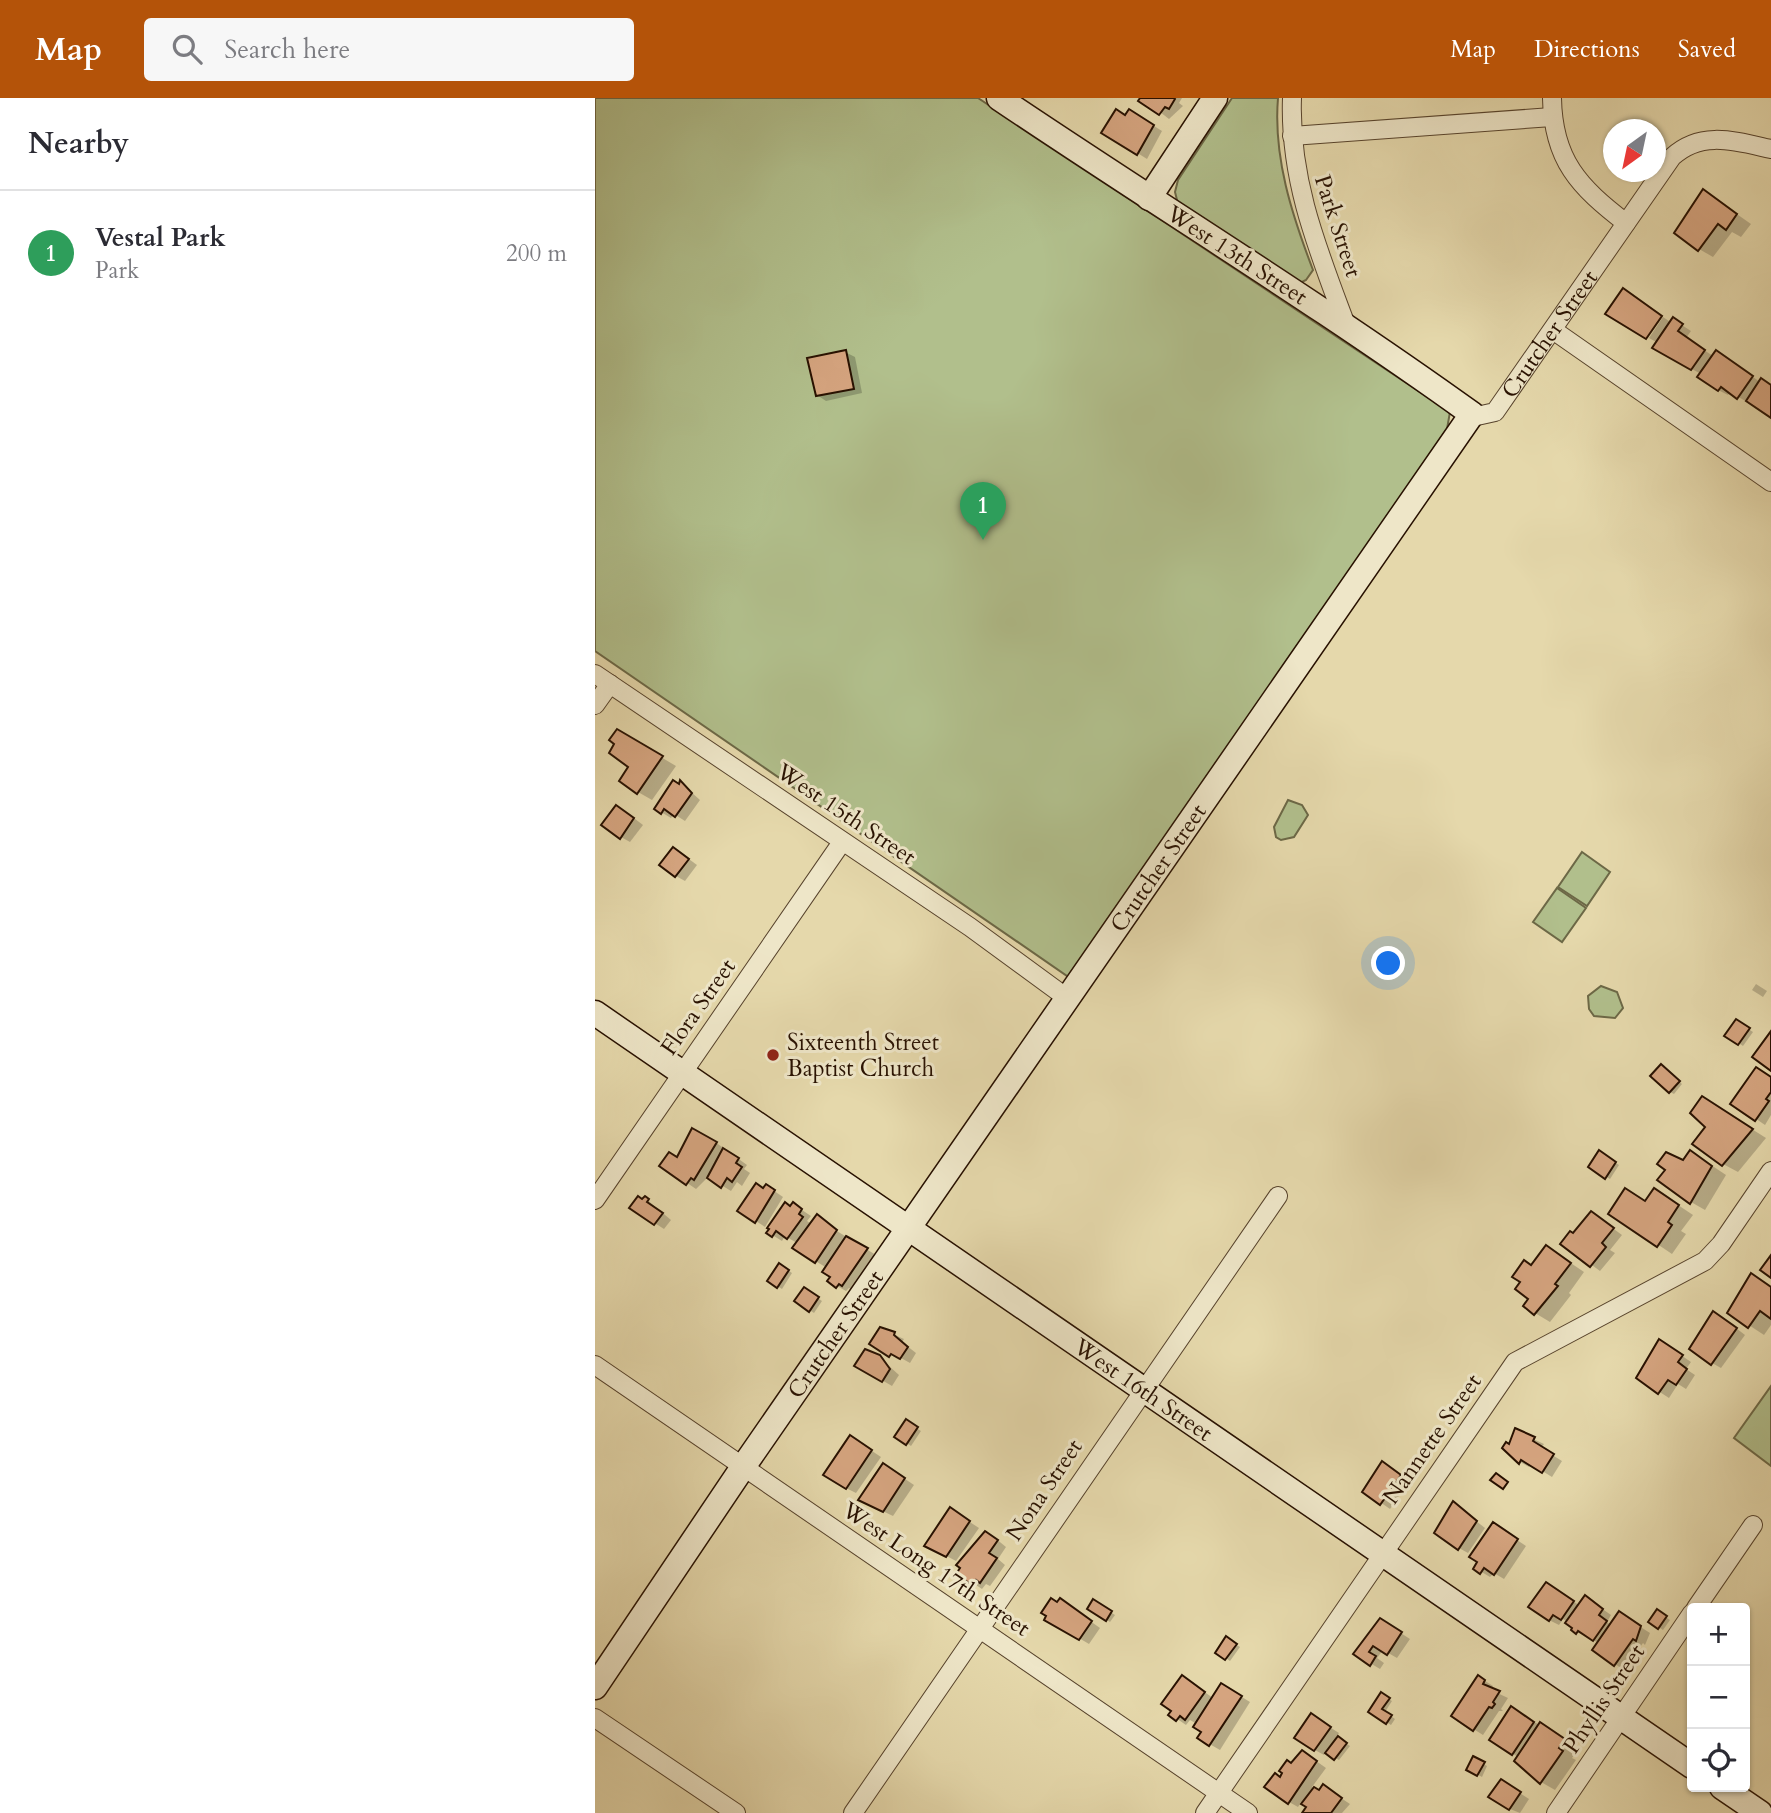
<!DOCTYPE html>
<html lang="en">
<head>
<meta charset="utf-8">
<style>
  body { margin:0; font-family:Cardo,serif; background:#f7f7f7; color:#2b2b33 }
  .controls { position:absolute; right:21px; bottom:21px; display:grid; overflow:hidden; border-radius:7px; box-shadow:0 2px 5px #0004 }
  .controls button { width:63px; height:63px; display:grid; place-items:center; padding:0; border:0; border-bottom:2px solid #e1e1e2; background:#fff; color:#2b2b33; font:35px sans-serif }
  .compass { position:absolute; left:1008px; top:21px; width:63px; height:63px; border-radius:50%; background:#fff; box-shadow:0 2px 5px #0004; rotate:213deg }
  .you { position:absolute; left:794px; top:866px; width:24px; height:24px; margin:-18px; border:5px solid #fff; border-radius:50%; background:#1a73e8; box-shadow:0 0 0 10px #1a73e833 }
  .badge { display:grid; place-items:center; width:46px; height:46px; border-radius:50%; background:#b45309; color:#fff; font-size:23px; font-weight:700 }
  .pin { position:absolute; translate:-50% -58px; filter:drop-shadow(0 2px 4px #0008) }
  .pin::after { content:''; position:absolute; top:37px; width:24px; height:21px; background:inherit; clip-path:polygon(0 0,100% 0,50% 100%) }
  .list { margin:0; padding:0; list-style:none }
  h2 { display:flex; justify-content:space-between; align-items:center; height:91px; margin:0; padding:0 28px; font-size:30px }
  h2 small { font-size:23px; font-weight:400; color:#7c7c81 }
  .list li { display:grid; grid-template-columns:46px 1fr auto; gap:21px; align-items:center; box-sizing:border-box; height:126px; padding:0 28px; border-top:2px solid #e1e1e2 }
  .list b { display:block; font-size:26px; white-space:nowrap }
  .list p { margin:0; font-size:23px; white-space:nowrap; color:#7c7c81 }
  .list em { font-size:23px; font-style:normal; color:#7c7c81 }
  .icon { flex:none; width:38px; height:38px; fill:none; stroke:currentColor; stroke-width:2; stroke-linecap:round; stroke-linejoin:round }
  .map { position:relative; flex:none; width:1176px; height:1715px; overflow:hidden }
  header { display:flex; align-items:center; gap:42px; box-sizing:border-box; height:98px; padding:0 35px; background:#b45309; color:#fff }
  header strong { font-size:33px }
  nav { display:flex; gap:38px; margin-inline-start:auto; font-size:24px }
  .search { width:490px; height:63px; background:#f7f7f7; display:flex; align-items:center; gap:18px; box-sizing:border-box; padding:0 24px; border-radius:7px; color:#7c7c81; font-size:26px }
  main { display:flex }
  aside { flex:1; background:#fff }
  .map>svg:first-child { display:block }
  .green { fill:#b1bf8c; stroke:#6c6846; stroke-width:2 }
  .shadow { fill:#0003 }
  .building { fill:#d5a47f; stroke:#281101; stroke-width:2 }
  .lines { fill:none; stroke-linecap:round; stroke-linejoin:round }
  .street-casing { stroke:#57432c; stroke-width:20 }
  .secondary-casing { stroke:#281101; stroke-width:27 }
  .street { stroke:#eee6c8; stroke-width:18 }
  .secondary { stroke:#eee6c8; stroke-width:24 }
  .poi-dot { fill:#8f2418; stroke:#eee6c8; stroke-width:2.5 }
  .labels { text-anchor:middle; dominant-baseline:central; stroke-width:6; stroke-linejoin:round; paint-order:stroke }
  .street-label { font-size:23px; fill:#281101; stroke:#eee6c8 }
  .poi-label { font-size:23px; fill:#281101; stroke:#eee6c8; text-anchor:start }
</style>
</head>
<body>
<header>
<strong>Map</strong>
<div class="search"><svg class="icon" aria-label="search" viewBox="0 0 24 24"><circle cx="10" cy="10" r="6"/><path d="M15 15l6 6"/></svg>Search here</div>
<nav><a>Map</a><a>Directions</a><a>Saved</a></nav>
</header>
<main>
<aside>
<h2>Nearby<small></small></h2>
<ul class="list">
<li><span class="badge" style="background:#2e9e5b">1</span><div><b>Vestal Park</b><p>Park</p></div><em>200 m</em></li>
</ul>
</aside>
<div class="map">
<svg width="1176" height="1715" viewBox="0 0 1176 1715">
  <rect width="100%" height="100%" fill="#e5d8ab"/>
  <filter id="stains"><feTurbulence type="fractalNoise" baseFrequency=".00286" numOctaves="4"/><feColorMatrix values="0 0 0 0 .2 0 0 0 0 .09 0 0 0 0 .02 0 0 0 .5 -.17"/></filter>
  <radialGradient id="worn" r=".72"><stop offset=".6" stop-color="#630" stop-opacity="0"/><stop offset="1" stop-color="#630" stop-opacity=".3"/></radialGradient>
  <g class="green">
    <path d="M0,0H383L855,314L852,331L475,880L0,553Z"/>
    <path d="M637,0H683C678,59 697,117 718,172L711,182L705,185L583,106L580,94L583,82Z"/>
    <path d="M693,702L707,707L713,717L699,739L686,742L681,739L679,729Z"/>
    <path d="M987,754L1015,774L992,808L963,789Z"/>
    <path d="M962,790L991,810L967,844L938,824Z"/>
    <path d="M1006,888L1022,894L1028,910L1020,920L999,918L994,911L993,898Z"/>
    <path d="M1176,1288V1368L1139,1340Z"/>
  </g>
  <g class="shadow">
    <path d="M547,0H587L584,5L588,8L574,21Z"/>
    <path d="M535,13L567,33L552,61L509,34Z"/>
    <path d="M1109,93L1156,126L1146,139L1137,134L1118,159L1104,151Z"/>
    <path d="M1068,219L1077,225L1079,222L1096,233L1091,240L1118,258L1130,259L1165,284L1176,288V318L1135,294L1133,297L1123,292L1106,276L1059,250L1063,245L1054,240Z"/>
    <path d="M250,254L260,259L267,295L231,303L222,297Z"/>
    <path d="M22,633L81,668L57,702L43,694L36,668L22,646Z"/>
    <path d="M86,685L105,702L90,723L79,716L76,720L61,711Z"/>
    <path d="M31,714L48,727L35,744L26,739Z"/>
    <path d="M87,756L102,767L90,783L81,778Z"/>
    <path d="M1161,886L1172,893L1168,899L1157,892Z"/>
    <path d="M1141,923L1158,934L1148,948L1132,937Z"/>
    <path d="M1070,971L1087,986L1079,996L1075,994Z"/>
    <path d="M1176,980V1017L1170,1027L1138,1005Z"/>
    <path d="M1122,1009L1171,1040L1143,1074L1128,1066Z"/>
    <path d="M116,1041L152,1067L149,1071L155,1075L147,1088L142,1084L136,1093L113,1079L101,1091L67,1068Z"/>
    <path d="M1005,1055L1024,1067L1015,1081L996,1069Z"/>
    <path d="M1110,1063L1131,1077L1110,1112L1096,1104L1089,1064Z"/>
    <path d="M172,1088L188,1099L170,1129L144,1112Z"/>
    <path d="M50,1100L76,1122L69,1131L36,1110Z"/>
    <path d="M1074,1101L1098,1117L1086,1133L1091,1136L1077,1156L1016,1115Z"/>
    <path d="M198,1106L216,1118L212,1123L215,1125L219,1119L281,1157L257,1192L254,1190L251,1193L242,1188L232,1170L199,1150L202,1145L190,1138L187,1143L174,1135Z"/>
    <path d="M997,1115L1027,1137L1015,1152L1020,1155L1005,1173L967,1145L979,1137Z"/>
    <path d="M952,1149L989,1174L974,1195L976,1197L955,1224L940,1215L935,1200L938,1169Z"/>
    <path d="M185,1167L197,1175L187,1191L174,1183Z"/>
    <path d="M1176,1189V1227L1169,1237L1134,1214Z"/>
    <path d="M209,1191L227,1203L219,1215L201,1203Z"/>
    <path d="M1128,1220L1150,1237L1126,1270L1117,1265Z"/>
    <path d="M286,1231L309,1241L307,1244L321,1255L315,1265L306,1260L304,1262L277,1245Z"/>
    <path d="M1074,1249L1096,1264L1091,1271L1100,1277L1091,1291L1083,1286L1074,1300L1043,1280Z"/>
    <path d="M284,1259L304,1277L297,1288L261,1267Z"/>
    <path d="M311,1324L326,1333L316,1348L301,1338Z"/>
    <path d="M921,1333L949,1346L946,1350L967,1363L957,1379L936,1366L934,1369L925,1364L909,1350L915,1348Z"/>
    <path d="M265,1345L286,1359L261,1395L251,1390Z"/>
    <path d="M797,1371L814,1383L795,1411L769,1393Z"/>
    <path d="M298,1373L319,1387L298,1418L275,1407Z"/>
    <path d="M858,1405L890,1430L873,1455L864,1450Z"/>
    <path d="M364,1417L384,1430L361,1463L331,1447Z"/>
    <path d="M907,1432L931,1448L909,1481L899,1475L895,1479L880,1470Z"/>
    <path d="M400,1440L411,1449L403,1461L410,1467L395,1488L391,1486L387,1491L363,1475L367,1469L364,1467L378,1447L381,1448Z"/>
    <path d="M961,1491L985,1508L999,1505L1016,1517L1012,1524L1016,1527L1033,1521L1055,1535L1050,1547L1048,1545L1029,1572L1020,1566L1004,1545L978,1532L973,1524L968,1521L964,1527L954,1522Z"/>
    <path d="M499,1504L520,1517L515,1524L494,1510Z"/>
    <path d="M474,1508L505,1530L494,1546L452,1521Z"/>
    <path d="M1063,1514L1075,1522L1068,1532L1056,1524Z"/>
    <path d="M795,1528L815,1541L802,1560L788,1552L782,1560L789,1565L785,1571L760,1556Z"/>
    <path d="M632,1541L645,1549L635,1563L622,1554Z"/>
    <path d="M884,1579L898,1588L896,1592L913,1600L906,1611L908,1613H904L888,1637L858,1618Z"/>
    <path d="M597,1585L618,1600L627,1587L655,1604L625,1652L604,1640L608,1633L602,1626L595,1622L591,1627L575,1616Z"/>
    <path d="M787,1597L797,1603L790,1614L800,1621L796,1627L776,1614Z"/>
    <path d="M926,1616L984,1651L977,1660L981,1662L960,1692L946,1684L923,1659L896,1641Z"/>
    <path d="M725,1623L744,1635L741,1639L755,1648L744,1662L731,1654L729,1657L720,1652Z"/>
    <path d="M717,1660L731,1670L717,1689L724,1694H737L755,1706L747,1715H710L713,1709L706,1704L703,1709L694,1704L684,1680L697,1667Z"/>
    <path d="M879,1661L892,1668L887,1679L873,1671Z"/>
    <path d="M915,1689L934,1701L925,1715L915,1711Z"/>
  </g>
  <g class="building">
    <path d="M545,0H579L580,1L574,11L570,9L564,17L543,3Z"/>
    <path d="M521,11L530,17L534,11L559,27L542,57L506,35Z"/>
    <path d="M1108,91L1142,116L1131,132L1123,126L1103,153L1079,135Z"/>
    <path d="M1028,190L1067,218L1051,241L1010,216Z"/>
    <path d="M1078,219L1088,226L1083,233L1110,252L1096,272L1057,250Z"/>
    <path d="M251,252L259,291L221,298L212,260Z"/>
    <path d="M1121,252L1158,278L1142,301L1126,289L1123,293L1102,279Z"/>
    <path d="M1166,280L1176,287V320L1151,303Z"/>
    <path d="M22,631L68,658L42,696L24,683L33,669L14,655L19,646L14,642Z"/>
    <path d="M78,682L84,686L85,682L97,695L80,719L69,711L66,716L59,711Z"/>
    <path d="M21,707L39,720L25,741L6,727Z"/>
    <path d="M78,749L94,761L80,779L64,767Z"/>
    <path d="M1141,921L1155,930L1143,947L1129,938Z"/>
    <path d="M1176,933V973L1157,959Z"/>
    <path d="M1066,966L1085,983L1074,995L1055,978Z"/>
    <path d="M1161,969L1176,979V994L1171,1001L1174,1003L1160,1023L1135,1006Z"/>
    <path d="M1107,998L1158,1031L1127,1068L1097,1046L1110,1029L1095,1015Z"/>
    <path d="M97,1030L122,1044L99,1082L96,1080L91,1087L64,1068L74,1054L82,1059Z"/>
    <path d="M128,1050L144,1060L141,1065L147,1069L137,1084L132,1080L126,1090L112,1080Z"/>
    <path d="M1004,1052L1021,1064L1010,1081L993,1069Z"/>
    <path d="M1095,1052L1117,1068L1095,1106L1062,1082L1070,1072L1062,1066L1071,1054L1088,1062Z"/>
    <path d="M161,1085L168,1090L171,1086L180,1092L160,1125L142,1113Z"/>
    <path d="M1030,1090L1050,1103L1059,1090L1084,1107L1073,1124L1077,1127L1062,1149L1013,1116Z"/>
    <path d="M43,1098L47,1101L50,1098L54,1101L52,1104L68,1115L59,1127L34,1110Z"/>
    <path d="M190,1104L195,1108L198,1104L207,1111L204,1116L208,1119L192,1141L181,1133L177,1139L171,1135L174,1131L172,1130Z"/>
    <path d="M996,1113L1019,1130L1007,1145L1011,1149L995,1169L965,1146L975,1133L978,1135Z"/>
    <path d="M222,1116L242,1132L220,1165L197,1150Z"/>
    <path d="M251,1138L273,1150L247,1188L244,1186L241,1190L232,1183L235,1179L227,1174Z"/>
    <path d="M951,1147L976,1165L960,1186L963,1188L939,1217L928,1208L933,1201L920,1191L925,1184L917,1179L929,1162L936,1167Z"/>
    <path d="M1176,1157V1180L1165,1172Z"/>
    <path d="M184,1165L194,1172L182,1190L172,1183Z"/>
    <path d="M1156,1175L1176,1189V1221L1165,1213L1153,1230L1132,1215Z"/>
    <path d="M209,1189L224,1199L214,1214L199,1203Z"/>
    <path d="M1118,1213L1142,1230L1116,1267L1094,1251Z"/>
    <path d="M285,1229L300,1234L299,1237L313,1249L305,1261L296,1256L294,1259L274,1246Z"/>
    <path d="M1064,1241L1088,1257L1083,1264L1092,1271L1081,1287L1073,1282L1063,1296L1041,1280Z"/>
    <path d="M270,1251L285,1257L295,1271L287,1284L259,1268Z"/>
    <path d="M311,1321L323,1329L311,1347L299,1339Z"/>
    <path d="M920,1330L940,1339L938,1343L959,1356L947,1375L926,1362L924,1366L907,1350L911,1344L914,1346Z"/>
    <path d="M255,1337L277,1352L251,1391L228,1377Z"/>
    <path d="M787,1363L806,1377L785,1407L767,1394Z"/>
    <path d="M288,1365L310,1380L288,1414L263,1402Z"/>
    <path d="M901,1375L913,1384L908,1391L895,1382Z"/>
    <path d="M858,1403L882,1423L863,1452L839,1435Z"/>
    <path d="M355,1409L375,1423L351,1459L329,1448Z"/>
    <path d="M898,1424L923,1441L899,1477L889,1470L885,1476L878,1471L882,1464L874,1459Z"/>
    <path d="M390,1433L403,1442L394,1455L402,1460L385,1485L381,1482L377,1487L361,1476L365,1470L361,1467Z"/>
    <path d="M951,1484L979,1503L966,1522L958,1517L954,1523L933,1509Z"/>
    <path d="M990,1497L1008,1511L1004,1517L1012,1523L998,1543L983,1533L981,1536L976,1532L977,1530L970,1525Z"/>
    <path d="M456,1500L462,1504L465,1500L497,1523L484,1542L449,1522L451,1518L446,1515Z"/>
    <path d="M498,1501L517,1513L511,1523L492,1511Z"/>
    <path d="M1062,1511L1072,1518L1063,1531L1053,1524Z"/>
    <path d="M1024,1513L1046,1528L1041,1543L1038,1541L1019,1568L997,1552Z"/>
    <path d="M785,1520L807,1534L792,1557L778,1548L774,1554L781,1558L775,1568L758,1556Z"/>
    <path d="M631,1538L642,1546L630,1562L620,1555Z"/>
    <path d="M587,1577L610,1594L590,1622L585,1618L581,1623L573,1617L576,1613L566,1606Z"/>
    <path d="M883,1577L890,1582L888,1586L905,1593L898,1604L900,1606L897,1610L894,1609L878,1633L856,1618Z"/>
    <path d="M626,1585L647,1598L614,1648L602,1640L606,1634L598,1629Z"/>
    <path d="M786,1594L795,1600L787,1611L797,1617L791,1626L773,1614Z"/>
    <path d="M916,1608L939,1624L917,1657L894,1642Z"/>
    <path d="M716,1615L736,1629L719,1653L699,1640Z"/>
    <path d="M945,1624L970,1641L964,1650L968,1653L945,1686L919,1663Z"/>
    <path d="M743,1638L752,1645L739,1662L730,1655Z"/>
    <path d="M707,1652L722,1663L693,1706L669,1689L680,1675L685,1679L687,1675L684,1673L692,1662L696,1665Z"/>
    <path d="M878,1658L890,1664L882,1678L871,1672Z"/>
    <path d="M906,1681L926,1694L914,1712L893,1699Z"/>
    <path d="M728,1686L747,1700L736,1715H707L711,1709L706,1706L719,1689L724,1692Z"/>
  </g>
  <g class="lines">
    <defs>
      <g id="street">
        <path d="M697,0C694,82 723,152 751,227"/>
        <path d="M957,0C958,62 984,89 1031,125"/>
        <path d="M697,38L957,19"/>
        <path d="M958,232L1176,384"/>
        <path id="s1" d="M877,316L882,318L900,314L1077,59C1106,32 1140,43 1176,51"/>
        <path d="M0,576L375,829L472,900"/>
        <path d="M0,607L15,586"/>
        <path d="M0,1102L247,744"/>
        <path d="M0,1267L653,1715"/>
        <path d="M1101,1510L1158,1427"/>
        <path d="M0,1620L141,1715"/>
        <path d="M258,1715L683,1098"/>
        <path d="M610,1715L920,1264L1110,1163L1126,1146L1176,1073"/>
        <path d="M961,1715L1097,1515"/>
      </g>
      <g id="secondary">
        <path d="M554,100L620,0"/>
        <path id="s2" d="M0,915L1097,1668"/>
        <path id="s3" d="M0,1589L148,1369L877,316C723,205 561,106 404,0"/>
        <path d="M1127,1689L1165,1715"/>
      </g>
    </defs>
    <use href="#street" class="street-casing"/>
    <use href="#secondary" class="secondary-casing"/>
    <use href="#street" class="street"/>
    <use href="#secondary" class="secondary"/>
  </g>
  <circle class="poi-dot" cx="178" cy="957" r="7"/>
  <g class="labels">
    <g class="street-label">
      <text transform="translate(743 128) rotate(72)">Park Street</text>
      <text transform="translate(642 157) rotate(33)">West 13th Street</text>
      <text stroke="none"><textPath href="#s1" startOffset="119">Crutcher Street</textPath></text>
      <text transform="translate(251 716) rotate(34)">West 15th Street</text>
      <text stroke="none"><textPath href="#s3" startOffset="994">Crutcher Street</textPath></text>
      <text transform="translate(103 909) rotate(-55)">Flora Street</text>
      <text stroke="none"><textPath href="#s3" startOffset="427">Crutcher Street</textPath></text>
      <text stroke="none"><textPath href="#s2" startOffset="665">West 16th Street</textPath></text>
      <text transform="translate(837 1341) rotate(-55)">Nannette Street</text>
      <text transform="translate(449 1392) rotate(-56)">Nona Street</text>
      <text transform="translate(341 1471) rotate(34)">West Long 17th Street</text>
      <text transform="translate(1009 1601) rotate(-56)">Phyllis Street</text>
    </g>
    <g class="poi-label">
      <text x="192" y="944">Sixteenth Street<tspan x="192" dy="26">Baptist Church</tspan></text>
    </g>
  </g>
  <rect width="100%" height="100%" filter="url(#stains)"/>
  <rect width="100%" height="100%" fill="url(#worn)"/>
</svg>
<div class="controls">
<button>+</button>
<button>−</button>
<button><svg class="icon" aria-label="locate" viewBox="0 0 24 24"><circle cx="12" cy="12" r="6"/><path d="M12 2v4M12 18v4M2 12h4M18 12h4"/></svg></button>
</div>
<svg class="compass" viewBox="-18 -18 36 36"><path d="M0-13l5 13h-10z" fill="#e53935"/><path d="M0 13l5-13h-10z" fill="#7c7c81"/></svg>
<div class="you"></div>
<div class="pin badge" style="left:388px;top:442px;background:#2e9e5b">1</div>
</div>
</main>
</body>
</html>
